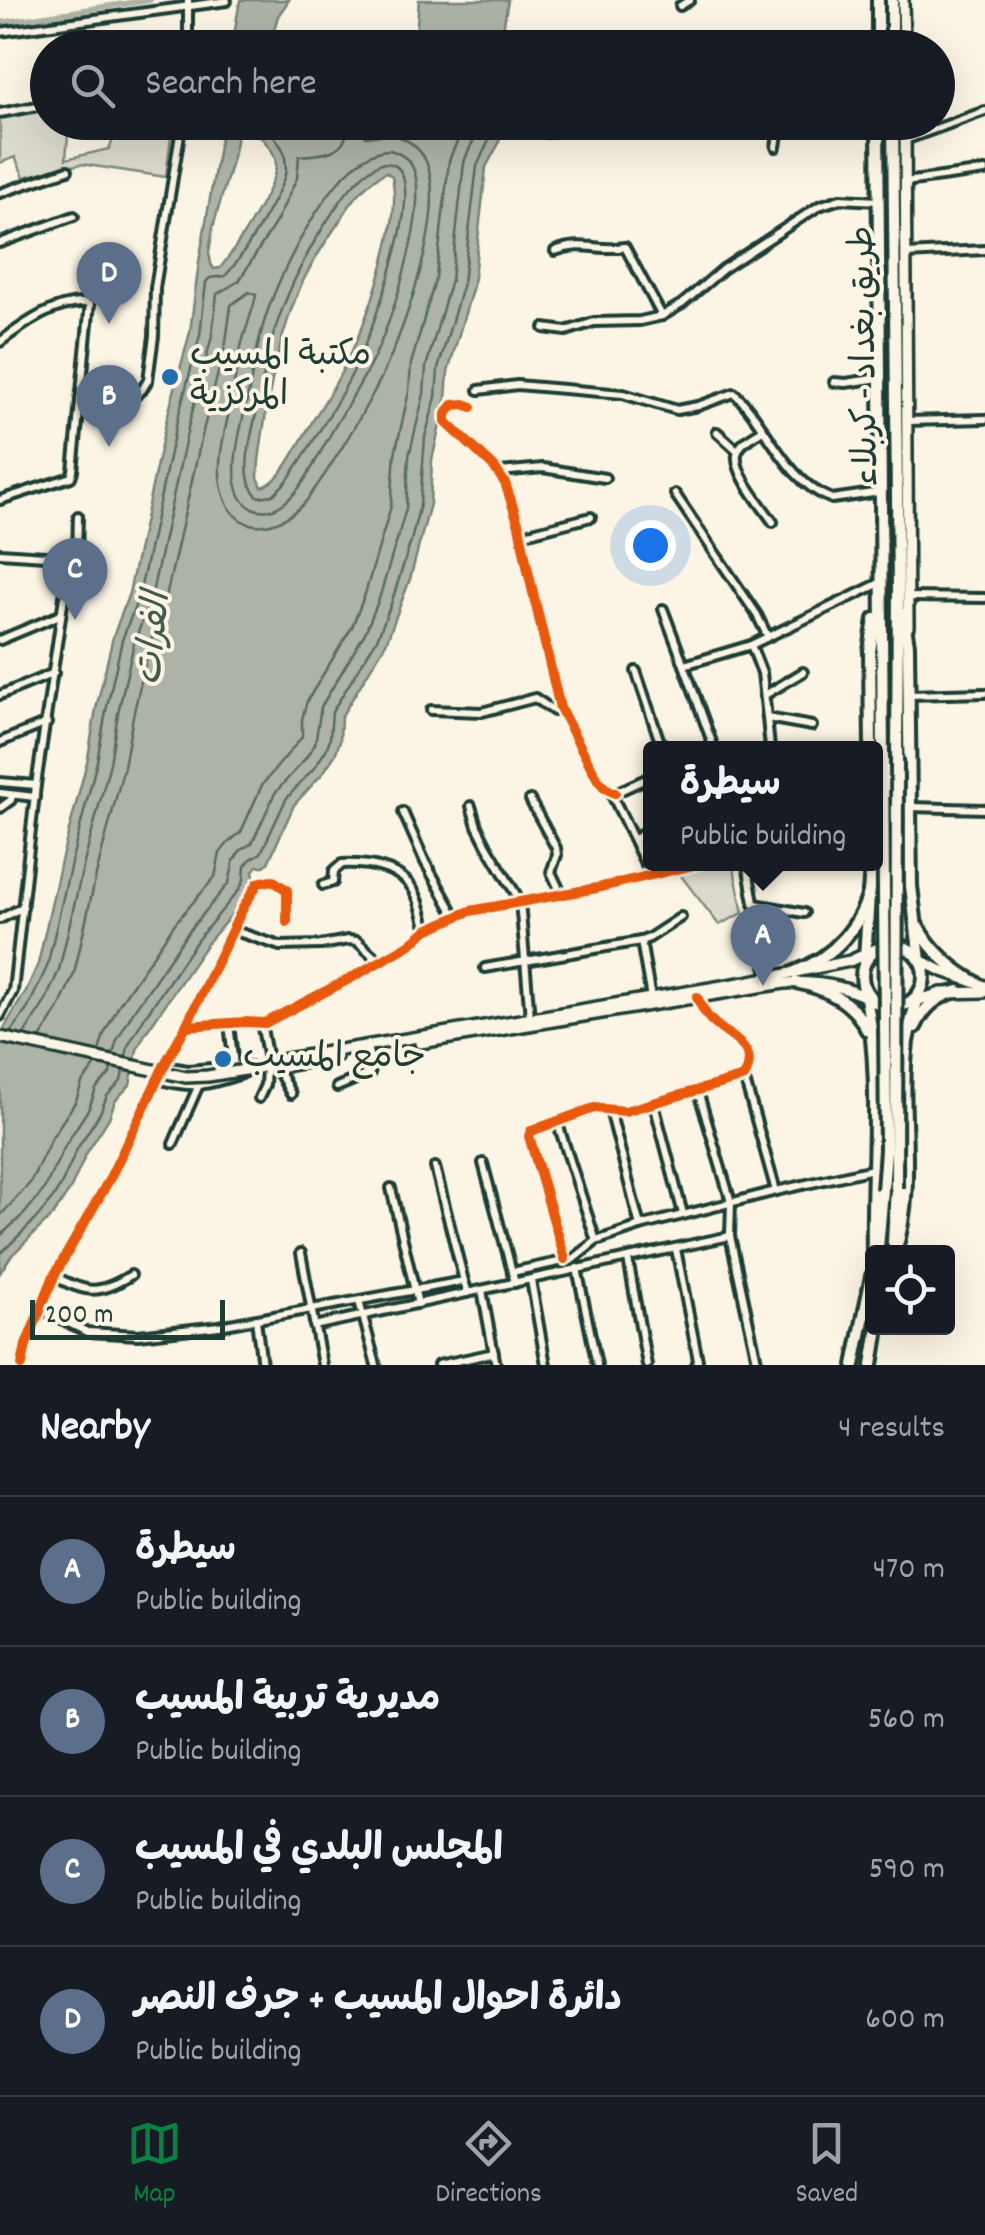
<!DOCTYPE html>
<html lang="en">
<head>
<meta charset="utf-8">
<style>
  body { margin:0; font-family:Dekko,"Playpen Sans Arabic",sans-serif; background:#242831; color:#f1f3f6 }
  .controls { position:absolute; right:30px; bottom:30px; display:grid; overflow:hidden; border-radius:10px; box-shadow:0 10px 40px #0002 }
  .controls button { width:90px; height:90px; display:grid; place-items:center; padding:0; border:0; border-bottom:2px solid #363941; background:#171b24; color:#f1f3f6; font:50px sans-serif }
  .scale { position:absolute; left:30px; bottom:25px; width:195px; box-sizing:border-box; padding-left:10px; border:5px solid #1f3d34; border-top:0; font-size:28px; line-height:35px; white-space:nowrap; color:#1f3d34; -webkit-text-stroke:8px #fcf5e5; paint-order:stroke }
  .you { position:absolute; left:650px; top:545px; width:35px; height:35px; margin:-25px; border:8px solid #fff; border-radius:50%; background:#1a73e8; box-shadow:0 0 0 15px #1a73e833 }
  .badge { display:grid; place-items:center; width:65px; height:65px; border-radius:50%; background:#0b8043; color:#fff; font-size:32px; font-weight:700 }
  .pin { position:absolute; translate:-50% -82px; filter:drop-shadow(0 2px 5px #0008) }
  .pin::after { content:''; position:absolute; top:52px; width:35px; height:30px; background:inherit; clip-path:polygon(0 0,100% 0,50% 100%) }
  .popup { position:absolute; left:643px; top:741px; width:240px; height:130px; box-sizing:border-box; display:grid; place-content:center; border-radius:10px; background:#171b24; filter:drop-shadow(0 2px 8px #0005); font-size:32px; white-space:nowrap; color:#9ea1a6 }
  .popup b { font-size:38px; color:#f1f3f6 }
  .popup::after { content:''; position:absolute; left:50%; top:100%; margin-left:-20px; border:20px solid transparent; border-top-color:#171b24 }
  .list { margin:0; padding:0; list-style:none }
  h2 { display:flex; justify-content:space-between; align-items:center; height:130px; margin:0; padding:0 40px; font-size:42px }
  h2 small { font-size:32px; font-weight:400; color:#9ea1a6 }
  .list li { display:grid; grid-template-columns:65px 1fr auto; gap:30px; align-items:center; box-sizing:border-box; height:150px; padding:0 40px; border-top:2px solid #363941 }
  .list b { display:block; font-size:38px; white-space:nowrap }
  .list p { margin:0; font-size:32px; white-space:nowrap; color:#9ea1a6 }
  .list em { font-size:32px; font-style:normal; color:#9ea1a6 }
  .icon { flex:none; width:55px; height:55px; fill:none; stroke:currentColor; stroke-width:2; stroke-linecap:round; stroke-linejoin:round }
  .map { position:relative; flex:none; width:985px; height:1365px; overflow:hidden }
  .search { position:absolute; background:#171b24; box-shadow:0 10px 40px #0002; left:30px; right:30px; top:30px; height:110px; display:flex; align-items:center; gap:25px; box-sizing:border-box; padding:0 35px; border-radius:55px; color:#9ea1a6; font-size:38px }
  .sheet { height:730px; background:#171b24 }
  nav { display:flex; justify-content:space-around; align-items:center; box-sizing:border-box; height:140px; border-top:2px solid #363941; background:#171b24; font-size:28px; color:#9ea1a6 }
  nav a { display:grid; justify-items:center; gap:5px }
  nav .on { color:#0b8043 }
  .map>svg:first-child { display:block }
  .green { fill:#dcdacc; stroke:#7e8c80; stroke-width:2.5 }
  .water { fill:#aeb3a7; stroke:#758479; stroke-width:2.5; fill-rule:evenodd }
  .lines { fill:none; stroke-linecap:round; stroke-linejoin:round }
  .shore { stroke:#586c62; stroke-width:2.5 }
  .canal { stroke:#aeb3a7; stroke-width:6 }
  .minor-casing { stroke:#1f3d34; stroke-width:14 }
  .major-casing { stroke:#1f3d34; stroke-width:16 }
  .highway-casing { stroke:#1f3d34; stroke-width:18 }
  .minor { stroke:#fcf5e5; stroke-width:6 }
  .major { stroke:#fcf5e5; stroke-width:9 }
  .highway { stroke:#fcf5e5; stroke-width:10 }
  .major-bridge-casing { stroke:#1f3d34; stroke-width:16; stroke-linecap:butt }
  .highway-bridge-casing { stroke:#1f3d34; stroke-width:18; stroke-linecap:butt }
  .major-bridge { stroke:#fcf5e5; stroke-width:9 }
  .highway-bridge { stroke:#fcf5e5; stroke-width:10 }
  .cycleway-casing { stroke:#fcf5e5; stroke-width:16 }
  .cycleway { stroke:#e8590c; stroke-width:10 }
  .poi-dot { fill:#1f6fb2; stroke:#fcf5e5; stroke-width:4 }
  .labels { text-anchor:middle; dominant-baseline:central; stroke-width:8; stroke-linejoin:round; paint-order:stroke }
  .street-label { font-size:35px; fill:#1f3d34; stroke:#fcf5e5 }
  .poi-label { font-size:35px; fill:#1f3d34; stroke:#fcf5e5; text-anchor:start }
  .water-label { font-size:38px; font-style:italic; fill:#435a51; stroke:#fcf5e5 }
</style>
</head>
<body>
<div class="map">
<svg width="985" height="1365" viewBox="0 0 985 1365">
  <rect width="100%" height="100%" fill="#fcf5e5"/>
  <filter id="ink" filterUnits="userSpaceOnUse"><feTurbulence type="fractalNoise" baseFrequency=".01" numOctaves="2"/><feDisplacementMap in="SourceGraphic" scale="20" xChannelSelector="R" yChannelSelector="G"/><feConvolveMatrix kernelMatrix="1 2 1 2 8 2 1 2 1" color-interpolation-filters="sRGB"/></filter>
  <g filter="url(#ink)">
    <g class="green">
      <path d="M47,105L48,122L151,123L107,124L68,135L66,159L109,149L115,135L171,136L166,177L81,164L24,177L15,157L0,163V118Z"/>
      <path d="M733,864L743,913L719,925L678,872Z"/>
    </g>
    <g class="water">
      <path d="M240,0H289L278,16L269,47H232Z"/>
      <path d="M419,0H508L500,47H415Z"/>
      <path d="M341,122L502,123L499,143L486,167L473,286L448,372L446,399L432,460L430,504L410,579L386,643L341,717L340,741L335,755L323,773L294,805L268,863L264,866H257L253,871L255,881L248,895L206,945L145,1034L137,1050L130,1085L115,1101L109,1118L86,1154L71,1188L53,1215L11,1256L0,1273V1035L26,991L38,964L61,861L88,758L96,709L113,637L129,593L166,422L190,332L199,262L223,123H295L314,134L333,124ZM243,125C252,127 255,130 261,137C268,145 276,154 276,165C276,186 235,250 220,268L214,269L211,264L209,252L213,227L233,158L238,129ZM386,172L392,176C403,225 366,325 343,369C333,390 319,409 308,429C298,445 280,484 262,487L258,477L259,461C266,404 278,334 303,281C313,261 326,241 339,222C351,202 365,183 386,172Z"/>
    </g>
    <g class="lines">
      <g class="shore">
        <path d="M390,150C399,153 409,158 413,168C429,204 395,308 380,344C366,378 346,406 329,437C316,459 303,491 281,505C273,511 261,512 252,508C221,492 241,427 247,401C253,371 257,341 267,313C281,270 339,149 390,150Z"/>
        <path d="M381,163C389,163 397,164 401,172C420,206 369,340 352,374C333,411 310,447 287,481L273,495L259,497C237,481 252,433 257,410C262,390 264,370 269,350C282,302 302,259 329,218C343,196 358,175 381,163Z"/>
        <path d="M11,1032L28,1008L47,967L71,863L97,761L106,711L122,640L139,596L176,425L200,335L206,282L210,278L225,276C242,259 281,194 286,171C286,169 285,158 285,155C281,143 270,132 261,122"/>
        <path d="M24,1035L45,1002L59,970L83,867L110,763L118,713L134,643L151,598L188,428L212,336L217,294L239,281L277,220L297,178L299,156C323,154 347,155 349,122"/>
        <path d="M40,1039L59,1008L74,974L97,871L124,767L133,716L149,647L165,602L203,431L226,342L231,305L249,292L256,295C253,312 245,329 241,347C236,367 234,388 230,408C224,434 215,466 223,493C236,540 282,530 307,500C331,467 357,424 376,388C401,340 445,220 428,167C424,152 411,140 396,136C386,133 376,136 366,137L364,134V122"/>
        <path d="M99,1051L104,1034L120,1003L176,922L215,877L220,853L228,843L241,832L262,785L302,737V719L307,701L352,627L365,594L391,506L395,454L409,391L411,364L436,277L449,161C453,147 462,136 465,122"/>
        <path d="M113,1054L117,1040L133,1012L188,932L229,883L234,860L240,851L252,843L275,793L305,759L315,744L321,707L365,633L379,599L406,509L409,456L424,394L426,367L451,280L464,163C468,148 477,138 480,122"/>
        <path d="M126,1057L128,1046L144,1018L198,939L239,890L244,880L245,866L251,859L261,853L286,799L315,767L326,750L330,739L332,712L377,639L391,604L411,541L420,504L425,437L436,397L438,369L463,283L477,166L489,140L492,122"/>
        <path d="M0,1216L30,1183L52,1137L76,1101L82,1083L96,1065"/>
        <path d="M0,1236L25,1213L43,1191L66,1144L89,1108L96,1089L110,1074L111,1068"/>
        <path d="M0,1254L34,1221L53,1198L62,1183L77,1149L100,1113L107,1096L121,1081L123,1071"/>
      </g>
      <path class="canal" d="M0,23L150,0"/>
      <defs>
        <g id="minor">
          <path d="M188,0V48"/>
          <path d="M680,6L690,0"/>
          <path d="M0,32L227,1"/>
          <path d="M816,48L852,41L878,40"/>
          <path d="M0,113L43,105"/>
          <path d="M548,133L579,122"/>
          <path d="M905,140L985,111"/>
          <path d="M776,147L778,134L796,122"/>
          <path d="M905,182L985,171"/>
          <path d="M0,193L68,170"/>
          <path d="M0,243L74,216"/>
          <path d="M555,251C584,240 598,252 625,247L662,316"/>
          <path d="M906,254L985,250"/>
          <path d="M544,328L566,331L594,322L640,321L662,316L682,304L723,269L819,206L840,199L879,201"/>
          <path d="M0,342C25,323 57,300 90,303L73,471L71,477L0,500"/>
          <path d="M834,382L846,383L879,378"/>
          <path d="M479,390L517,385L623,394L677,410L698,406L734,393C768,424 785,482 832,499L880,492"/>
          <path d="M80,401L125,404L142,390L148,380L154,336L155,288L182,122"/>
          <path d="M472,407L464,404L453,405L446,414V422L494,467L505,483L519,525L528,571L560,708L598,780L605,788L615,793"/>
          <path d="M908,421L985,419"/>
          <path d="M763,430C755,435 742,441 738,451C730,469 763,507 773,522"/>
          <path d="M717,432L738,451"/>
          <path d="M500,472L543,468L605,478"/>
          <path d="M675,494L757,615L768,637"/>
          <path d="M521,535L591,517"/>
          <path d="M0,553L75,558L77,556L78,516"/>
          <path d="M909,597L985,598"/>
          <path d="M663,609L684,665L751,645L880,583"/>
          <path d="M0,640L60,615"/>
          <path d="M751,645L762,673L767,718L812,726"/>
          <path d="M684,665L714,748"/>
          <path d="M636,671L662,748"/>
          <path d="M0,695L54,673"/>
          <path d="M765,695L803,672"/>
          <path d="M908,695L985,693"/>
          <path d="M431,710L482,712L535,698L554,711L560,708"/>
          <path d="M767,718L770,748"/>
          <path d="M0,742L47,723"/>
          <path d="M0,782L36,785"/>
          <path d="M0,793L35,797"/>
          <path d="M530,800L556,848L557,855L551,872L561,893"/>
          <path d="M471,806L477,826L487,846L520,901L530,1018"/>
          <path d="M910,807L985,809"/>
          <path d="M0,808L11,800L12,795"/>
          <path d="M403,812L425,862L456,917"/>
          <path d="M635,840L650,827"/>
          <path d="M747,864L768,980"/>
          <path d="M650,874L613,797L615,793L650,777"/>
          <path d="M323,885L333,882L334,871L342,864C367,863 401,867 414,891C421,902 423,918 427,930"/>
          <path d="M755,904L804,913"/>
          <path d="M0,919L23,907"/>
          <path d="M232,930L280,946L321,945L348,940L357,941L380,962"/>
          <path d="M641,941L651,998"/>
          <path d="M485,968L641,941L649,938L681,917"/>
          <path d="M0,1016L13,991L36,785L68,570"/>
          <path d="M261,1023L269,1065"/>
          <path d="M229,1024L234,1066"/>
          <path d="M186,1026L245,1022L265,1023L353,977L409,945L427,930L470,911L597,888L698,864"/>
          <path d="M275,1065L291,1094"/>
          <path d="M164,1066L188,1070L245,1065L256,1068"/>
          <path d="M744,1077L776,1191"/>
          <path d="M158,1079C195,1090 206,1085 242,1074"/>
          <path d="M337,1087L370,1073L372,1065L368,1051"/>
          <path d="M698,1091L731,1202L730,1236L758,1365"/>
          <path d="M259,1098L265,1085L266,1066"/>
          <path d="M654,1104L683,1214"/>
          <path d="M610,1110L640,1226"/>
          <path d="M557,1121L596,1241"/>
          <path d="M173,1144L198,1087"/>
          <path d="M483,1163L515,1283"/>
          <path d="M435,1167L464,1281"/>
          <path d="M391,1188L418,1304"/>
          <path d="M676,1249L698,1360L696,1365"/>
          <path d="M301,1253L322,1365"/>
          <path d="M565,1259L529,1136L531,1131L594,1108L625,1111L744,1077C762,1045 725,1037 710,1019C705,1013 701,1005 697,998"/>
          <path d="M628,1259L647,1365"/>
          <path d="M571,1261L596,1241L640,1226L776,1191L873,1169"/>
          <path d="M577,1268L597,1365"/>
          <path d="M512,1272L568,1260"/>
          <path d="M54,1276C87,1294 99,1295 131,1275"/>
          <path d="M531,1280L546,1365"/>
          <path d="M482,1290L496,1365"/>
          <path d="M359,1301L376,1365"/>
          <path d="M40,1309L87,1332L138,1335L219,1326L464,1281L468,1293"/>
          <path d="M256,1320L262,1365"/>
          <path d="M314,1326L730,1236"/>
          <path d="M22,1365L26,1345L54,1276L109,1180L165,1064L186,1026L243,908L258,883L272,880L287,890V922"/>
          <path d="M438,1365L494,1353"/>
        </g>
        <g id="major">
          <path d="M903,0L904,48"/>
          <path d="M905,122L908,627"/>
          <path d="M920,960L940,970L985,986"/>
          <path d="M907,1004L941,993L985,992"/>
          <path d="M420,1043L784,983C815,981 848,986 875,1002"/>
          <path d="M275,1064L284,1066L336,1057"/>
          <path d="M257,1068L275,1064L281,1060L746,982L850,961L878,948"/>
        </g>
        <g id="highway">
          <path d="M878,0V48"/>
          <path d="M892,0V48"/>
          <path d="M878,122L883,759"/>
          <path d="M893,122L898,589L897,758"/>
          <path d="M903,614L908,645L911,886L920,960"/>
          <path d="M871,748L870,651L875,619"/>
          <path d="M919,928C931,950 953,970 975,982"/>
          <circle cx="893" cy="976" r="31"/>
          <path d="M865,958L871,864"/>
          <path d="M795,972C834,957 863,925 871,884"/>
          <path d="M796,982C825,988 854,1002 867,1030"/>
          <path d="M863,984C884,1073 871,1163 873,1252"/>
          <path d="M915,1027C924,1007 937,996 958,991"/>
          <path d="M893,1242L896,1188"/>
          <path d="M878,1248L883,1190"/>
          <path d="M895,1252C917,1183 898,1113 907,1042C910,1024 915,1006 921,989"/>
          <path d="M854,1365L872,1276"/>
          <path d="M872,1365L878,1328"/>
        </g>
      </defs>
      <use href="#minor" class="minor-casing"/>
      <use href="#major" class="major-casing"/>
      <use href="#highway" class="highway-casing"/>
      <use href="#minor" class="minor"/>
      <use href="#major" class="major"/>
      <use href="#highway" class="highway"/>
      <defs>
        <path id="major-bridge" d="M0,1037L186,1077L208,1076L257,1068"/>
        <g id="highway-bridge">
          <path d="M883,759L886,1150L883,1190"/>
          <path d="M896,1188L897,758"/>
        </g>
      </defs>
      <use href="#major-bridge" class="major-bridge-casing"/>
      <use href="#highway-bridge" class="highway-bridge-casing"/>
      <use href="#major-bridge" class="major-bridge"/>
      <use href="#highway-bridge" class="highway-bridge"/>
      <defs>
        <g id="cycleway">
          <path d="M472,407L464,404L453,405L446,414V422L494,467L505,483L519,525L528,571L560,708L598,780L605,788L615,793"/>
          <path d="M186,1026L245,1022L265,1023L353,977L409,945L427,930L470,911L597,888L698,864"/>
          <path d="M565,1259L529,1136L531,1131L594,1108L625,1111L744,1077C762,1045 725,1037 710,1019C704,1013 701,1005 697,997"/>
          <path d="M22,1365L26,1345L54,1276L109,1180L165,1064L186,1026L243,908L258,883L272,880L287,890V922"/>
        </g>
      </defs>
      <use href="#cycleway" class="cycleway-casing"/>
      <use href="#cycleway" class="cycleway"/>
    </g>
  </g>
  <g class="poi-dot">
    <circle cx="170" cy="377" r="10"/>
    <circle cx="223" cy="1059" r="10"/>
  </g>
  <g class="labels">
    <g class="street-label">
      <text transform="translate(867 356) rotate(-91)">طريق بغداد - كربلاء</text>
    </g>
    <g class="poi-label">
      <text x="190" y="357">مكتبة المسيب<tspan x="190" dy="40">المركزية</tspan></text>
      <text x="243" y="1059">جامع المسيب</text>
    </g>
    <g class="water-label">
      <text transform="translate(156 639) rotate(-84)">الفرات</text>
    </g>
  </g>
</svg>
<div class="controls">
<button><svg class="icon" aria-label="locate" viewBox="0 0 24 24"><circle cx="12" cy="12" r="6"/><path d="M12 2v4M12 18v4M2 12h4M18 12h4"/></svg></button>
</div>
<div class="scale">200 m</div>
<div class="you"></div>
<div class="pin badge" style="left:763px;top:986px;background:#5c6f8a">A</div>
<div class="popup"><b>سيطرة</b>Public building</div>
<div class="pin badge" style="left:109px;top:447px;background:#5c6f8a">B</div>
<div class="pin badge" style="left:75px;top:620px;background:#5c6f8a">C</div>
<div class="pin badge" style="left:109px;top:324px;background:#5c6f8a">D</div>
<div class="search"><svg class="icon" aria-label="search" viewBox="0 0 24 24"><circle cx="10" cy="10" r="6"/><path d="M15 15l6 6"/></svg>Search here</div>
</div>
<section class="sheet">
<h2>Nearby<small>4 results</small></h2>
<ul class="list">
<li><span class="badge" style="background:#5c6f8a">A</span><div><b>سيطرة</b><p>Public building</p></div><em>470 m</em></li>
<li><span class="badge" style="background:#5c6f8a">B</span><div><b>مديرية تربية المسيب</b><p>Public building</p></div><em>560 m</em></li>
<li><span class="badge" style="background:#5c6f8a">C</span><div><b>المجلس البلدي في المسيب</b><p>Public building</p></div><em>590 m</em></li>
<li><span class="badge" style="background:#5c6f8a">D</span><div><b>دائرة احوال المسيب + جرف النصر</b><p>Public building</p></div><em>600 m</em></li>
</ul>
</section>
<nav>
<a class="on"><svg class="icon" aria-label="map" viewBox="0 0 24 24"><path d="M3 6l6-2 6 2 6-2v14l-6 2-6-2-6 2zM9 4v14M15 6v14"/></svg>Map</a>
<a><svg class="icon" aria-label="directions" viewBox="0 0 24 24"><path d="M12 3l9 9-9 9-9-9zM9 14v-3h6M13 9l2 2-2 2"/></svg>Directions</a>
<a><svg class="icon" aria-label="saved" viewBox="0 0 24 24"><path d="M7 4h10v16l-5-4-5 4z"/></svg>Saved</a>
</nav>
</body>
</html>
